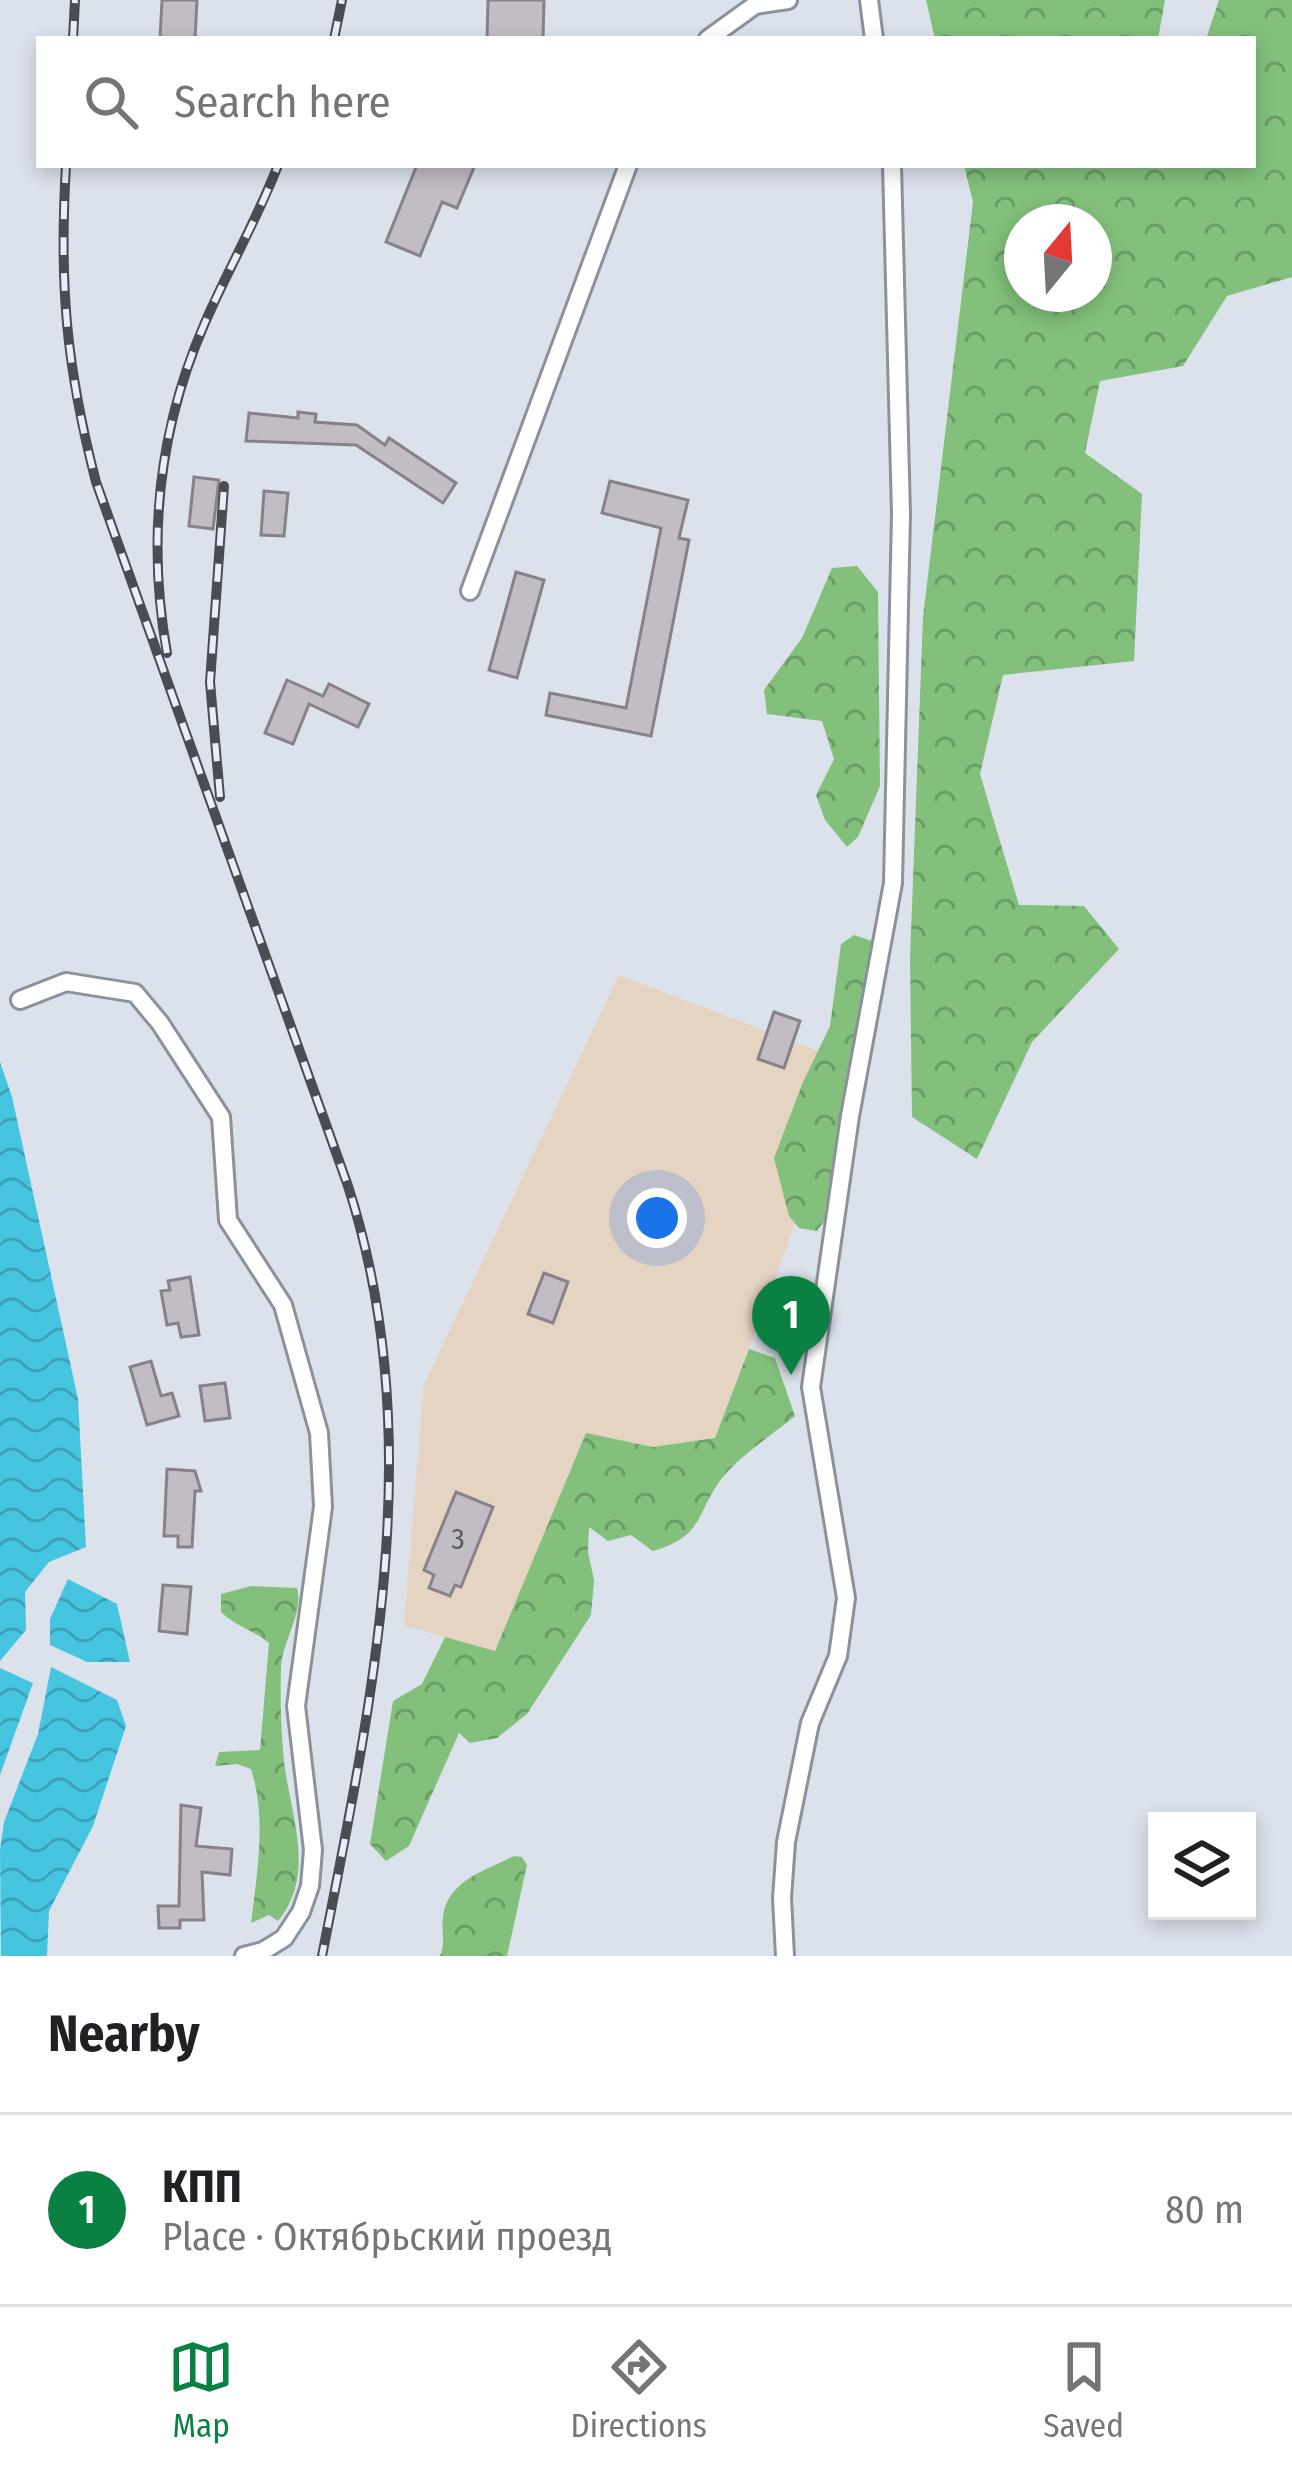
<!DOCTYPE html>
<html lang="en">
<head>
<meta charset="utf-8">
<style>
  body { margin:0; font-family:"Fira Sans Condensed",sans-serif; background:#f2f2f2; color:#202124 }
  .controls { position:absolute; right:36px; bottom:36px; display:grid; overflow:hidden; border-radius:0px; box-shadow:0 6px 18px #0003 }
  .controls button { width:108px; height:108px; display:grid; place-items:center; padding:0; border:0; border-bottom:3px solid #e0e0e0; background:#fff; color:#202124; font:60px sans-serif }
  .compass { position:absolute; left:1004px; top:204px; width:108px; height:108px; border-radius:50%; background:#fff; box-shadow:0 6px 18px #0003; rotate:18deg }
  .you { position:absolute; left:657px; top:1218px; width:42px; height:42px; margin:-30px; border:9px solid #fff; border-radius:50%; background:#1a73e8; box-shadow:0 0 0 18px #1a73e833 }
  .badge { display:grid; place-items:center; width:78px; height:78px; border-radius:50%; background:#0b8043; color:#fff; font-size:39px; font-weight:700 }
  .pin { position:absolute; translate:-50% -99px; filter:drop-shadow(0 3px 6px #0008) }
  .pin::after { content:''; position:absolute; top:63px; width:42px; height:36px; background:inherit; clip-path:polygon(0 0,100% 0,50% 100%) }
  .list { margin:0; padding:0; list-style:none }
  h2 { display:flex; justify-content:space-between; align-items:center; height:156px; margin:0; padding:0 48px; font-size:51px }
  h2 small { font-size:39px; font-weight:400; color:#757577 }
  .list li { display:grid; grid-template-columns:78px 1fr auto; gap:36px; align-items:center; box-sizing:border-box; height:192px; padding:0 48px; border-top:3px solid #e0e0e0 }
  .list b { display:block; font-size:45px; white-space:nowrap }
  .list p { margin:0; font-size:39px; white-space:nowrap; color:#757577 }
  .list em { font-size:39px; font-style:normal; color:#757577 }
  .icon { flex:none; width:66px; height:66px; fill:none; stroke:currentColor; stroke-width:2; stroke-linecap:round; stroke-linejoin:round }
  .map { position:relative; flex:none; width:1292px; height:1956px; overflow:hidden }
  .search { position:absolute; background:#fff; box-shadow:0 6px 18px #0003; left:36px; right:36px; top:36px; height:132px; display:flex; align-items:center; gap:30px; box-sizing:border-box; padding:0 42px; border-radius:0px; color:#757577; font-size:45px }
  .sheet { height:348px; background:#fff }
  nav { display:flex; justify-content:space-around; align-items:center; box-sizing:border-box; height:168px; border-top:3px solid #e0e0e0; background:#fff; font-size:33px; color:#757577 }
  nav a { display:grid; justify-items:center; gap:6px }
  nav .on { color:#0b8043 }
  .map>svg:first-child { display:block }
  .industrial { fill:#e6d4c3 }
  .forest { fill:url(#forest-crowns); fill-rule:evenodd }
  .water { fill:url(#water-waves) }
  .building { fill:#c2bcc5; stroke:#87818a; stroke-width:3 }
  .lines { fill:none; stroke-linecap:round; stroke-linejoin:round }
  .street-casing { stroke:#8c929b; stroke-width:22 }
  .street { stroke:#fff; stroke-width:16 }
  .rail-casing { stroke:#494c50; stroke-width:10 }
  .rail { stroke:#e9eff9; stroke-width:6; stroke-dasharray:18; stroke-linecap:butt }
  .labels { text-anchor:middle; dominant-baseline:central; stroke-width:12; stroke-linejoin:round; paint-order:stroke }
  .number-label { font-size:30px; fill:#5a5a5f }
</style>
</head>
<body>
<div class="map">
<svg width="1292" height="1956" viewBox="0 0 1292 1956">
  <defs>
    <pattern id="forest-crowns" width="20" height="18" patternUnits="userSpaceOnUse" patternTransform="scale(3)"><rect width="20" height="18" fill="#82c07b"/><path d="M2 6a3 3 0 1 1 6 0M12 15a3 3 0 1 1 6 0" fill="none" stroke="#6b9d66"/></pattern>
    <pattern id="water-waves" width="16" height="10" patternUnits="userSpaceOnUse" patternTransform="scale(3)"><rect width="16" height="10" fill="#46c5e1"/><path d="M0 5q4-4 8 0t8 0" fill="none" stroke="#3ba1b8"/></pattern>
  </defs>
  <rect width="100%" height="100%" fill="#dce2eb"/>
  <path class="industrial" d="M619,975L855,1065L715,1438L653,1447L586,1433L494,1652L404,1625L424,1384Z"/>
  <g class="forest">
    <path d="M926,0H1165L1158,39H935Z"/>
    <path d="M1219,0H1292V277L1227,296L1183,366L1100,381L1085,453L1142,494L1134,661L1003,675L980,774L1019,905L1084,906L1119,949L1032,1042L977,1159L912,1117L910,958L923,617L973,202L964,165H1253V39H1206ZM1022,222H1094V294H1022Z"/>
    <path d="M857,566L878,592L880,786L858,837L847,847L825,820L816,795L834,759L822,721L767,714L764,690L802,638L832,568Z"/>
    <path d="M854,935L875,942L828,1216L817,1231L799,1228L789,1216L774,1158L803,1082L830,1026L841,944Z"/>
    <path d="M749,1349L775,1358L795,1416C772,1435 741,1455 722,1478C696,1512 705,1536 653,1551L631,1535L608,1541L589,1527L588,1552L594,1580L591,1615L527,1714L497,1738L470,1743L459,1733L409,1846L386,1861L370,1844L393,1701L422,1684L445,1637L495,1651L586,1433L653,1447L715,1438Z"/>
    <path d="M251,1586L297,1588C304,1613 282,1641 281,1668C280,1698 281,1731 284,1761C290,1814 317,1874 278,1921L269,1915L251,1923C257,1873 267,1819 251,1769L237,1764L215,1766L219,1752L260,1750L269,1643C254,1630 236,1627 221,1612V1594Z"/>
    <path d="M514,1856L522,1857L527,1865L507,1956H440C446,1942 441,1932 443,1917C447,1881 484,1871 514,1856Z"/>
  </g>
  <g class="water">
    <path d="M0,1062L12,1097L78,1399L86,1547L49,1562L25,1592L26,1630L0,1661Z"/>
    <path d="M68,1579L117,1604L130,1662H87L50,1645V1619Z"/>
    <path d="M51,1667L117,1700L126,1726L93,1826L49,1911L47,1956H1L0,1850L4,1822L38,1734Z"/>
    <path d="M0,1668L33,1683L0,1775Z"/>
  </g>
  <g class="building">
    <path d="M162,0H197L195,39H160Z"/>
    <path d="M488,0H544L543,39H487Z"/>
    <path d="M417,165H475L457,208L442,202L420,256L386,242Z"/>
    <path d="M298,412L316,414L315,422L357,425L385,445L389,438L456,483L443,503L356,445L246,441L249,413L298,418Z"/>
    <path d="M194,477L219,480L213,529L189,526Z"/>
    <path d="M610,481L688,500L679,538L689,540L651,736L546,715L550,693L626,708L661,528L602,513Z"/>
    <path d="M264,491L288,493L284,536L261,535Z"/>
    <path d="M516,572L544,580L517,678L489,670Z"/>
    <path d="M287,680L323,696L329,684L369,704L358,727L309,704L293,744L265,733Z"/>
    <path d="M774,1012L800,1021L784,1068L758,1059Z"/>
    <path d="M544,1273L568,1282L553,1323L528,1314Z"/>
    <path d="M190,1277L199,1335L181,1337L178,1323L167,1325L161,1291L170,1290L168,1281Z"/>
    <path d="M151,1361L161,1396L172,1393L179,1416L147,1425L130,1367Z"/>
    <path d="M225,1383L230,1418L205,1421L200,1386Z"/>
    <path d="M167,1469L195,1471L201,1491H195L192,1547H178V1536H164Z"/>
    <path d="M456,1492L493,1507L461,1587L455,1585L450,1596L429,1588L434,1575L424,1570Z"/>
    <path d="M163,1585L191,1587L187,1634L159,1631Z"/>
    <path d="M181,1805L201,1808L196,1846L232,1849L230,1875L202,1872L204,1920H180V1928H159L158,1906H179Z"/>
  </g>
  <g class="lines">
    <defs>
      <g id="street">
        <path d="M869,0L874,39"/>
        <path d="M708,39L755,5L788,0"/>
        <path d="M470,591L628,165"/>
        <path d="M20,1000L66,982L135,993L160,1023L221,1117L228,1220L283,1305L319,1433L323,1507L296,1706L313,1850L310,1886L301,1912L284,1938L263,1951L244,1956"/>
        <path d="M785,1956L782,1898L786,1842L810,1723L838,1656L846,1598L811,1387L850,1116L893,883L901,514L892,165"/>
      </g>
    </defs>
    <use href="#street" class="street-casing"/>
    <use href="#street" class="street"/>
    <defs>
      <g id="rail">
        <path d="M73,39L75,0"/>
        <path d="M334,39L342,0"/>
        <path d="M66,165C59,284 66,366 96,482L348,1186C430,1441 372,1700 322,1956"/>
        <path d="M167,653C147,540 158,431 204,325C227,271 257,220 278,165"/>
        <path d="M220,797L210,682L224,486"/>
      </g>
    </defs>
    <use href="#rail" class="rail-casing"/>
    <use href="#rail" class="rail"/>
  </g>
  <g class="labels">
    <g class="number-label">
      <text x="458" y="1539">3</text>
    </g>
  </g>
</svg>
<div class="controls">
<button><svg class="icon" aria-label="layers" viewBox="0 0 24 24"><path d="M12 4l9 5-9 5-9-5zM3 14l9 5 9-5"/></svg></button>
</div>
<svg class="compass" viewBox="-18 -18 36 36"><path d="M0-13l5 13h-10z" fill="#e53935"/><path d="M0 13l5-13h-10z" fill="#757577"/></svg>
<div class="you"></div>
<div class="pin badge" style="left:791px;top:1375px">1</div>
<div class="search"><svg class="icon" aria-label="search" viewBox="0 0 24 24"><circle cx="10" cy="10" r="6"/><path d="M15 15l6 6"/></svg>Search here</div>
</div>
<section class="sheet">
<h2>Nearby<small></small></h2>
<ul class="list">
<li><span class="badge">1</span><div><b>КПП</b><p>Place · Октябрьский проезд</p></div><em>80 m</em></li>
</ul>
</section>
<nav>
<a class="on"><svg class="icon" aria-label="map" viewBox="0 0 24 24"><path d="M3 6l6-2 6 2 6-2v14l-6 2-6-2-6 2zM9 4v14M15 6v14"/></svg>Map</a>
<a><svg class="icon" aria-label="directions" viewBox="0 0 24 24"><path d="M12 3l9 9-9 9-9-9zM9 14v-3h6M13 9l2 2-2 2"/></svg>Directions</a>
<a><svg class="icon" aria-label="saved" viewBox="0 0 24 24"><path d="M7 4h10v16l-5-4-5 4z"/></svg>Saved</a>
</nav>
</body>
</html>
